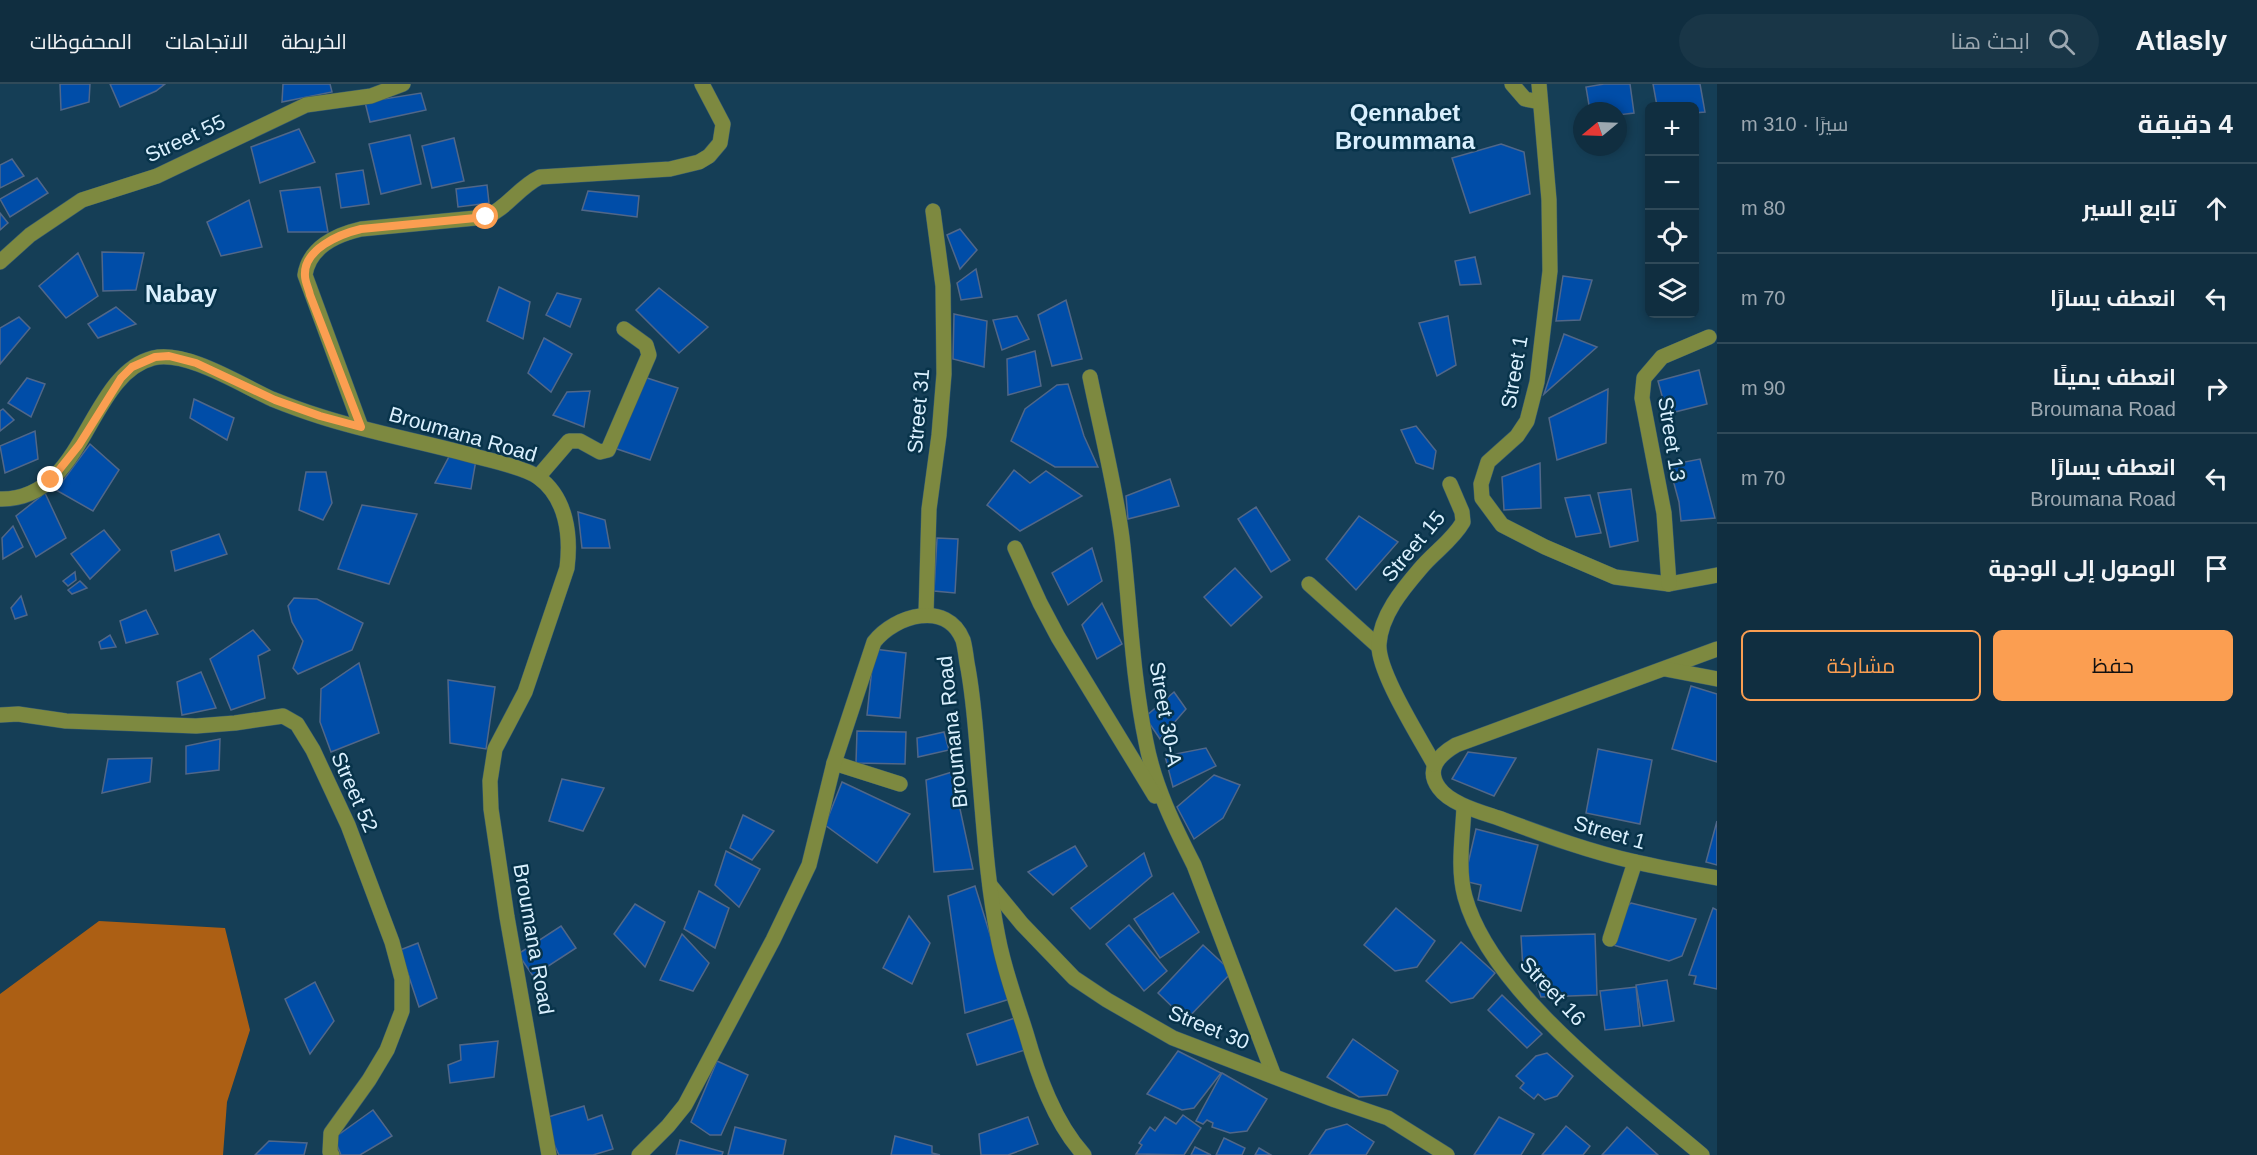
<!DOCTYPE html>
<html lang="ar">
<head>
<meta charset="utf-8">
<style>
  body { margin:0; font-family:Helvetica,Cairo,sans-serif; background:#193647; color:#f1f3f6; direction:rtl }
  .controls { position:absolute; right:18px; top:18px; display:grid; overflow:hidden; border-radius:9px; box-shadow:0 3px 9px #0003 }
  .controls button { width:54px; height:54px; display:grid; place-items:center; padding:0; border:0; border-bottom:2px solid #304a59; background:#102e40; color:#f1f3f6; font:30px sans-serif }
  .compass { position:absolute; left:1573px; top:18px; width:54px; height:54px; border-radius:50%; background:#102e40; box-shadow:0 3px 9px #0003; rotate:251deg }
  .stop { position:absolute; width:18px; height:18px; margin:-14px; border:4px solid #fb9e51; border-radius:50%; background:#fff }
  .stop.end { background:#fb9e51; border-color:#fff; box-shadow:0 2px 6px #0008 }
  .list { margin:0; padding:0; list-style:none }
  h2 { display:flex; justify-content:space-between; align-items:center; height:78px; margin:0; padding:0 24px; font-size:26px }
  h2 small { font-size:20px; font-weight:400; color:#9ca8b1 }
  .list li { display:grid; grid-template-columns:39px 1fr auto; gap:18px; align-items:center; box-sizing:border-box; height:90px; padding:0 24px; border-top:2px solid #304a59 }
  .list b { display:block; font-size:22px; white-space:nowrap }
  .list p { margin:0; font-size:20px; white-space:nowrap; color:#9ca8b1 }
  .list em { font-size:20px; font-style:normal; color:#9ca8b1 }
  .actions { display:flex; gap:12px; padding:18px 24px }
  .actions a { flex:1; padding:14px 0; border:2px solid #fb9e51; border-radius:9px; text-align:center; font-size:21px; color:#fb9e51 }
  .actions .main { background:#fb9e51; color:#111 }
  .icon { flex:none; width:33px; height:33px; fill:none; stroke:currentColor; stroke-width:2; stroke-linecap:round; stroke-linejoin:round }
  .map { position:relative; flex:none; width:1717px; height:1071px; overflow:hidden; direction:ltr }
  header { display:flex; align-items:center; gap:36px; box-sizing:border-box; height:84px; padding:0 30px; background:#102e40; border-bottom:2px solid #304a59 }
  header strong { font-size:28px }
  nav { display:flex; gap:33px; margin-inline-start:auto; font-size:21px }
  .search { width:420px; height:54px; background:#193647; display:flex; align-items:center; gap:15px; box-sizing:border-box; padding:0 21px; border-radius:33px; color:#9ca8b1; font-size:22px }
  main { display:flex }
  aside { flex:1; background:#102e40 }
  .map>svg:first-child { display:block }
  .forest { fill:#ac5f14 }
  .building { fill:#004da8; stroke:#506789; stroke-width:1.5 }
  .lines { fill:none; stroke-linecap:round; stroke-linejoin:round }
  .minor-casing { stroke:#355a71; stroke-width:16 }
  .minor { stroke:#7d8940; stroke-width:15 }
  .route { stroke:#fb9e51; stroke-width:8 }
  .labels { text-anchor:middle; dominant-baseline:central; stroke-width:5; stroke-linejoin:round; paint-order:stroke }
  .street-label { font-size:21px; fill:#daf0fe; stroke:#08334a }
  .quarter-label { font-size:24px; font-weight:bold; fill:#daf0fe; stroke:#08334a }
</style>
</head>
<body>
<header>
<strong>Atlasly</strong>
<div class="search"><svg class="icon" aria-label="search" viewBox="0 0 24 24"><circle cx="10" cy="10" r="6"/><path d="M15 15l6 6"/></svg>ابحث هنا</div>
<nav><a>الخريطة</a><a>الاتجاهات</a><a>المحفوظات</a></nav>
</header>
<main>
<aside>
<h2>4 دقيقة<small>سيرًا · 310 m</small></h2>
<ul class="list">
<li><svg class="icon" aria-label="ahead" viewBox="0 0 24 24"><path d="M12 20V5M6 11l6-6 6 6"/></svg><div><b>تابع السير</b></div><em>80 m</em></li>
<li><svg class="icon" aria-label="left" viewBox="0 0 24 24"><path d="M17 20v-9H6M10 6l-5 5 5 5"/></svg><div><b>انعطف يسارًا</b></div><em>70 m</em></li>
<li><svg class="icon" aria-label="right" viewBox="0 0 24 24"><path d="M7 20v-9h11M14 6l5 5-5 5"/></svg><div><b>انعطف يمينًا</b><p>Broumana Road</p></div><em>90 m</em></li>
<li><svg class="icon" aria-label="left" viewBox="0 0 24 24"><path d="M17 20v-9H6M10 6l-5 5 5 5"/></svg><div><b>انعطف يسارًا</b><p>Broumana Road</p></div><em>70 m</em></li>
<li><svg class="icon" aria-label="arrive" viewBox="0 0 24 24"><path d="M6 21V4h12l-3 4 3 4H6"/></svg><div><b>الوصول إلى الوجهة</b></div></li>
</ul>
<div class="actions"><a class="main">حفظ</a><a>مشاركة</a></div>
</aside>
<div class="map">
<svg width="1717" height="1071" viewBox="0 0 1717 1071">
  <rect width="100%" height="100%" fill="#153e56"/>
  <path class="forest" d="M99,837L225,844L250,946L227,1018L223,1071H0V910Z"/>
  <g class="building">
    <path d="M60,0H90L89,18L61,26Z"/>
    <path d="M110,0H165L156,7L120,23Z"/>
    <path d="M283,0H330L332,8L282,18Z"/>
    <path d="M1604,0H1630L1634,29L1618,31V27H1590L1586,3Z"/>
    <path d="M1653,0H1700L1705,28L1694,29V22H1657Z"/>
    <path d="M421,9L426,26L370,38L365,18Z"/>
    <path d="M299,45L315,78L260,99L251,63Z"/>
    <path d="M410,51L421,100L381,110L369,60Z"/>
    <path d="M454,54L464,97L432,104L422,62Z"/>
    <path d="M1501,60L1524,68L1530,110L1470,129L1452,74Z"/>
    <path d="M12,75L24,92L0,104V81Z"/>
    <path d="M363,86L369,120L341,124L336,90Z"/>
    <path d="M37,94L48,109L10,133L0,115Z"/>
    <path d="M487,101L489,119L458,123L456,105Z"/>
    <path d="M320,103L328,148H288L280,107Z"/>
    <path d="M588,107L639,112L637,133L582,126Z"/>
    <path d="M249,116L262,163L221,172L207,138Z"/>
    <path d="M0,129L8,139L0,146Z"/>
    <path d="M960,145L977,166L960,185L947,151Z"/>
    <path d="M102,168L144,169L136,206L103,207Z"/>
    <path d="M78,169L98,212L66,234L39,202Z"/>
    <path d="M1475,173L1481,200L1460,201L1455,177Z"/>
    <path d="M976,185L982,213L961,216L957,199Z"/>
    <path d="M1563,192L1592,196L1580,236L1556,237Z"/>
    <path d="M499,203L530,218L523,255L487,237Z"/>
    <path d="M659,204L708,243L679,269L636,226Z"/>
    <path d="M557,209L581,215L570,243L546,231Z"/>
    <path d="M1066,216L1082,275L1052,282L1038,231Z"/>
    <path d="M116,223L136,240L98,254L88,240Z"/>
    <path d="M954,230L987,237L984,283L953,275Z"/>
    <path d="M1017,232L1029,255L1002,266L993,236Z"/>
    <path d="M1448,232L1456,281L1437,292L1419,239Z"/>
    <path d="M19,233L30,244L0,280V244Z"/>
    <path d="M1564,250L1597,263L1544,310Z"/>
    <path d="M544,254L572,270L551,308L528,289Z"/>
    <path d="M1035,267L1041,302L1008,311L1007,275Z"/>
    <path d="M1699,286L1707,320L1667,330L1658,297Z"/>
    <path d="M644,293L678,304L650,376L614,364Z"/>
    <path d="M27,294L45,300L31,333L8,319Z"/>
    <path d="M1068,300L1084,352L1098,383H1055L1011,357L1025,325L1057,301Z"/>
    <path d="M1608,305L1606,359L1557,376L1549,334Z"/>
    <path d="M590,307L584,343L553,331L567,308Z"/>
    <path d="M194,315L234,334L227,356L190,334Z"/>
    <path d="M3,325L14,336L0,347V327Z"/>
    <path d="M1416,342L1436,367L1433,385L1416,379L1401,346Z"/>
    <path d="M35,347L38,375L5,389L0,362Z"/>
    <path d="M90,360L119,386L93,427L56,406Z"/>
    <path d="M451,369L476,376L471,405L435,399Z"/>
    <path d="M1700,375L1715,434L1681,437L1679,418L1669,381Z"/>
    <path d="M1540,379L1541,424L1504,426L1502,393Z"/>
    <path d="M1014,386L1030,399L1046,387L1082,412L1020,447L987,421Z"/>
    <path d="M306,388H326L332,419L323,436L299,426Z"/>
    <path d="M1170,395L1179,422L1128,435L1126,412Z"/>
    <path d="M1631,405L1638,457L1610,463L1598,409Z"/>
    <path d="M45,409L66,454L36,473L16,432Z"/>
    <path d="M1590,411L1601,449L1576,453L1565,414Z"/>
    <path d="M362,421L417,430L389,500L338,485Z"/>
    <path d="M1256,423L1290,476L1271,488L1238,435Z"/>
    <path d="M578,428L605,436L610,464H582Z"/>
    <path d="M1359,432L1398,458L1356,506L1326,475Z"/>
    <path d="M13,442L23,463L3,475L2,454Z"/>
    <path d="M104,446L120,466L90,495L71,470Z"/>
    <path d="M219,450L227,470L175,487L171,467Z"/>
    <path d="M937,454L958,455L955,509L934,507Z"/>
    <path d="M1092,464L1102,497L1068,521L1052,489Z"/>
    <path d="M1235,484L1262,513L1231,542L1204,513Z"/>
    <path d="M75,488L76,496L68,502L63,497Z"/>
    <path d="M80,497L87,504L72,510L68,506Z"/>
    <path d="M21,512L27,531L15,535L11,524Z"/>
    <path d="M294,514L317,515L363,539L352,566L298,590L293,584L303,557L292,538L288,522Z"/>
    <path d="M1102,519L1122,560L1097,575L1082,541Z"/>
    <path d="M146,526L158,550L126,559L120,537Z"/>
    <path d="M253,546L270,566L258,572L265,614L231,626L210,575Z"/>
    <path d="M110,551L116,563L101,565L99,558Z"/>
    <path d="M874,565L906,569L900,634L867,631Z"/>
    <path d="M359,579L379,649L331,668L320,638L321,605Z"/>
    <path d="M201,588L216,624L182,631L177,598Z"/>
    <path d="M448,596L495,603L486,665L450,659Z"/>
    <path d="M1691,602L1717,610V678L1672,665Z"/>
    <path d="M1174,608L1186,625L1160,655L1145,633Z"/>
    <path d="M857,647L906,648L905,680L856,679Z"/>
    <path d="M944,648L949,666L918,673L917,654Z"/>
    <path d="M220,655L219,686L186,690V662Z"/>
    <path d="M1206,664L1216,682L1173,703L1165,672Z"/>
    <path d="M1598,665L1652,676L1640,740L1586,729Z"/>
    <path d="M1468,668L1516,674L1494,712L1452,695Z"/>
    <path d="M152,674L150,698L102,709L108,675Z"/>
    <path d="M952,688L973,785L934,788L926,696Z"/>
    <path d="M1214,691L1240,701L1223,734L1194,755L1177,723Z"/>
    <path d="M562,695L604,704L583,747L549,737Z"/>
    <path d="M842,698L910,730L877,779L825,741Z"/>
    <path d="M743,731L774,747L752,776L730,764Z"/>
    <path d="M1717,737V781L1706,778Z"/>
    <path d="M1476,745L1538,761L1521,827L1478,816L1481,801L1464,797Z"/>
    <path d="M1075,762L1087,782L1053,811L1028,788Z"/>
    <path d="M726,767L760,785L739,823L715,801Z"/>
    <path d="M1144,769L1152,792L1090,845L1071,824Z"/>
    <path d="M975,802L1010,915L965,929L948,812Z"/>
    <path d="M699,807L729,824L715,864L684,845Z"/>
    <path d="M1173,809L1199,848L1160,874L1134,835Z"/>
    <path d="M1631,819L1696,835L1682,872L1669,877L1613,861L1623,826Z"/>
    <path d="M635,820L665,838L645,883L614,850Z"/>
    <path d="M1396,824L1435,857L1417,883L1395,887L1364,861Z"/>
    <path d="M1713,824L1717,826V905L1694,900L1696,892L1689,891Z"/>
    <path d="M909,832L930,859L912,900L883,884Z"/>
    <path d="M1129,841L1167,887L1144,907L1106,860Z"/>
    <path d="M561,842L576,864L533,892L518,870Z"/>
    <path d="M682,850L709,879L693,907L660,896Z"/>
    <path d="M1595,850L1597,911L1541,913L1536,899L1523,886L1521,852Z"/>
    <path d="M1461,858L1495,889L1473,914L1451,919L1426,897Z"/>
    <path d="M418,859L437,914L419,923L400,866Z"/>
    <path d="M1203,861L1232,888L1186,936L1158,909Z"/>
    <path d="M1667,896L1674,937L1643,942L1636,901Z"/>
    <path d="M315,898L334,937L310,970L285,915Z"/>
    <path d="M1636,903L1640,942L1605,946L1600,907Z"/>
    <path d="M1502,911L1542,950L1527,964L1488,926Z"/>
    <path d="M1015,934L1025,966L977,981L967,950Z"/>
    <path d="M1353,955L1398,987L1387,1011L1359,1013L1327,993Z"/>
    <path d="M498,957L494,993L450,999L448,981L461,976L460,961Z"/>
    <path d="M1178,967L1221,989L1194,1024L1182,1026L1147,1010Z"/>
    <path d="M1547,969L1573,992L1557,1012L1545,1016L1538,1010L1534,1015L1520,1004L1524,999L1516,992L1536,972Z"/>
    <path d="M717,977L748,991L721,1051H710L691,1038Z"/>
    <path d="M1222,989L1267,1015L1247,1047L1230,1049L1212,1043L1213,1039L1207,1036L1203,1040L1196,1037Z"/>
    <path d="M584,1022L588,1036L602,1031L613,1065L593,1071H559L552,1056L548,1033Z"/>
    <path d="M373,1026L392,1052L360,1071H341L334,1054Z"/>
    <path d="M1183,1031L1201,1044L1184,1071L1136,1070L1142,1061L1139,1059L1150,1043L1155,1047L1165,1033L1176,1040Z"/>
    <path d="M1028,1033L1038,1060L1008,1071H981L979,1050Z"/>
    <path d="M1499,1033L1534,1050L1521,1071H1474Z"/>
    <path d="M1347,1040L1374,1058L1366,1071H1309L1326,1046Z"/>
    <path d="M1566,1042L1590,1062L1583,1071H1542Z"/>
    <path d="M735,1043L786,1056L783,1071H728Z"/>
    <path d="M1627,1043L1658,1071H1602Z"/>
    <path d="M895,1052L932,1062V1069L940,1071H891Z"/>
    <path d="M1224,1054L1245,1064L1242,1071H1216Z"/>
    <path d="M680,1056L723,1068L722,1071H676Z"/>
    <path d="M269,1057L307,1059L304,1071H255Z"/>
    <path d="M1195,1063L1211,1071H1191Z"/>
    <path d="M1259,1064L1271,1071H1255Z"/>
  </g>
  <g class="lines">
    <defs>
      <g id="minor">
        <path d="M1512,0L1525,15L1540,18"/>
        <path d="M1539,0L1549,116L1550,187L1537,298L1527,337L1517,352L1488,378L1481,400L1482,414L1502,441L1545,463L1615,493L1669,500L1717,491"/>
        <path d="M0,178L30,151L82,116L157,92L306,21L371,12L403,0"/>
        <path d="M1090,293C1101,347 1115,400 1122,454C1130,522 1132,591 1146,658C1154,701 1174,742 1194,781L1274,992"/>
        <path d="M361,343L305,191C309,164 335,151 361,145L486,133C507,124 519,103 540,93L670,85L699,78L709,72L720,59L723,40L702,0"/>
        <path d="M538,393L569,357H580L600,368L608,366L649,271L646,261L624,245"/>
        <path d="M0,415C85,417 87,291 153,274C187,266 241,301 272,315C287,321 303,327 319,332C371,349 425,358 478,373C494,377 525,384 538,393C567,414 571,452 567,484L525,608L495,665L490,697L491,725L507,833L549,1071"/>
        <path d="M1015,464L1040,519L1058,553L1155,712"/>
        <path d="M1309,500L1378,562"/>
        <path d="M1669,500L1664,429L1642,314L1644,294L1662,273L1709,253"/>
        <path d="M926,530L929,425L939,351L944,290L943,202L933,127"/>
        <path d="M1717,565L1456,661C1439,671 1425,685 1439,704C1451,721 1485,729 1504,736C1547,752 1591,768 1636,778C1662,784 1690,789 1717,794"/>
        <path d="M1665,585L1717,595"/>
        <path d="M0,631L18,630L66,637L196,642L235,639L283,632L297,640L313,666L348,741L392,858L402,895V927L387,966L369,996L331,1049L330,1068L332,1071"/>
        <path d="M834,679L900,700"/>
        <path d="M1434,680C1420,654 1377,587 1379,560C1381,531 1402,506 1420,485C1434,468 1452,457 1463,438L1462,428L1450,400"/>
        <path d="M1464,722C1463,751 1457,784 1465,813C1491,908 1628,1008 1702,1071"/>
        <path d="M990,801L1022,840L1074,894L1107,916L1173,954L1335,1016L1388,1034L1447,1071"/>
        <path d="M1610,855L1635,778"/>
        <path d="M639,1071L668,1042L685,1021L773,856L809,781L834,679L874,558C895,531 947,516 963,556C965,563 966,572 967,579C974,614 976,651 979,687C984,742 987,799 998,853C1004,886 1016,917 1026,949C1038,991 1054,1038 1084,1071"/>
      </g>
    </defs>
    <use href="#minor" class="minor-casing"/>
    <use href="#minor" class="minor"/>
  </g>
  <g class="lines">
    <path class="route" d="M51,396L79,361L121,294L132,283L155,273L169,272L196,279L275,316L320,332L361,343L310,211C309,205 305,198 305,192C303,165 340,150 361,145L486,133"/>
  </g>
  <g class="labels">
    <g class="street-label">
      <text transform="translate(185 54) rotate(-25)">Street 55</text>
      <text transform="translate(1514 288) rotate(-80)">Street 1</text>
      <text transform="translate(918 327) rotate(-85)">Street 31</text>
      <text transform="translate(463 350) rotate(16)">Broumana Road</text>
      <text transform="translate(1672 355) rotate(81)">Street 13</text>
      <text transform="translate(1413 462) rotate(-50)">Street 15</text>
      <text transform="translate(1166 630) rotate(80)">Street 30-A</text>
      <text transform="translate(952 648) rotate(-96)">Broumana Road</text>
      <text transform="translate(355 708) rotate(66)">Street 52</text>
      <text transform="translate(1610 748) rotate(16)">Street 1</text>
      <text transform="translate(534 855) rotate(80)">Broumana Road</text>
      <text transform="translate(1553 907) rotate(47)">Street 16</text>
      <text transform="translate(1209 943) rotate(22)">Street 30</text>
    </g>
    <g class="quarter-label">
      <text x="1405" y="28">Qennabet<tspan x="1405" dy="28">Broummana</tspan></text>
      <text x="181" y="209">Nabay</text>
    </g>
  </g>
</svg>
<div class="controls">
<button>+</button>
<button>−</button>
<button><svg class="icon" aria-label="locate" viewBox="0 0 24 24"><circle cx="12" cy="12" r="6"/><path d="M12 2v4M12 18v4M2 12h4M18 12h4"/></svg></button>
<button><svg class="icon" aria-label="layers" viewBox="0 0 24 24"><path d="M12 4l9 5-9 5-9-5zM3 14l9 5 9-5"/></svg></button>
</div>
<svg class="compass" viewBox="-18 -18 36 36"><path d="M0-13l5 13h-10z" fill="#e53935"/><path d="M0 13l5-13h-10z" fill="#9ca8b1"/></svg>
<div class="stop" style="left:486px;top:133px"></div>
<div class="stop end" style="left:51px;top:396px"></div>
</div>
</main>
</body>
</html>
